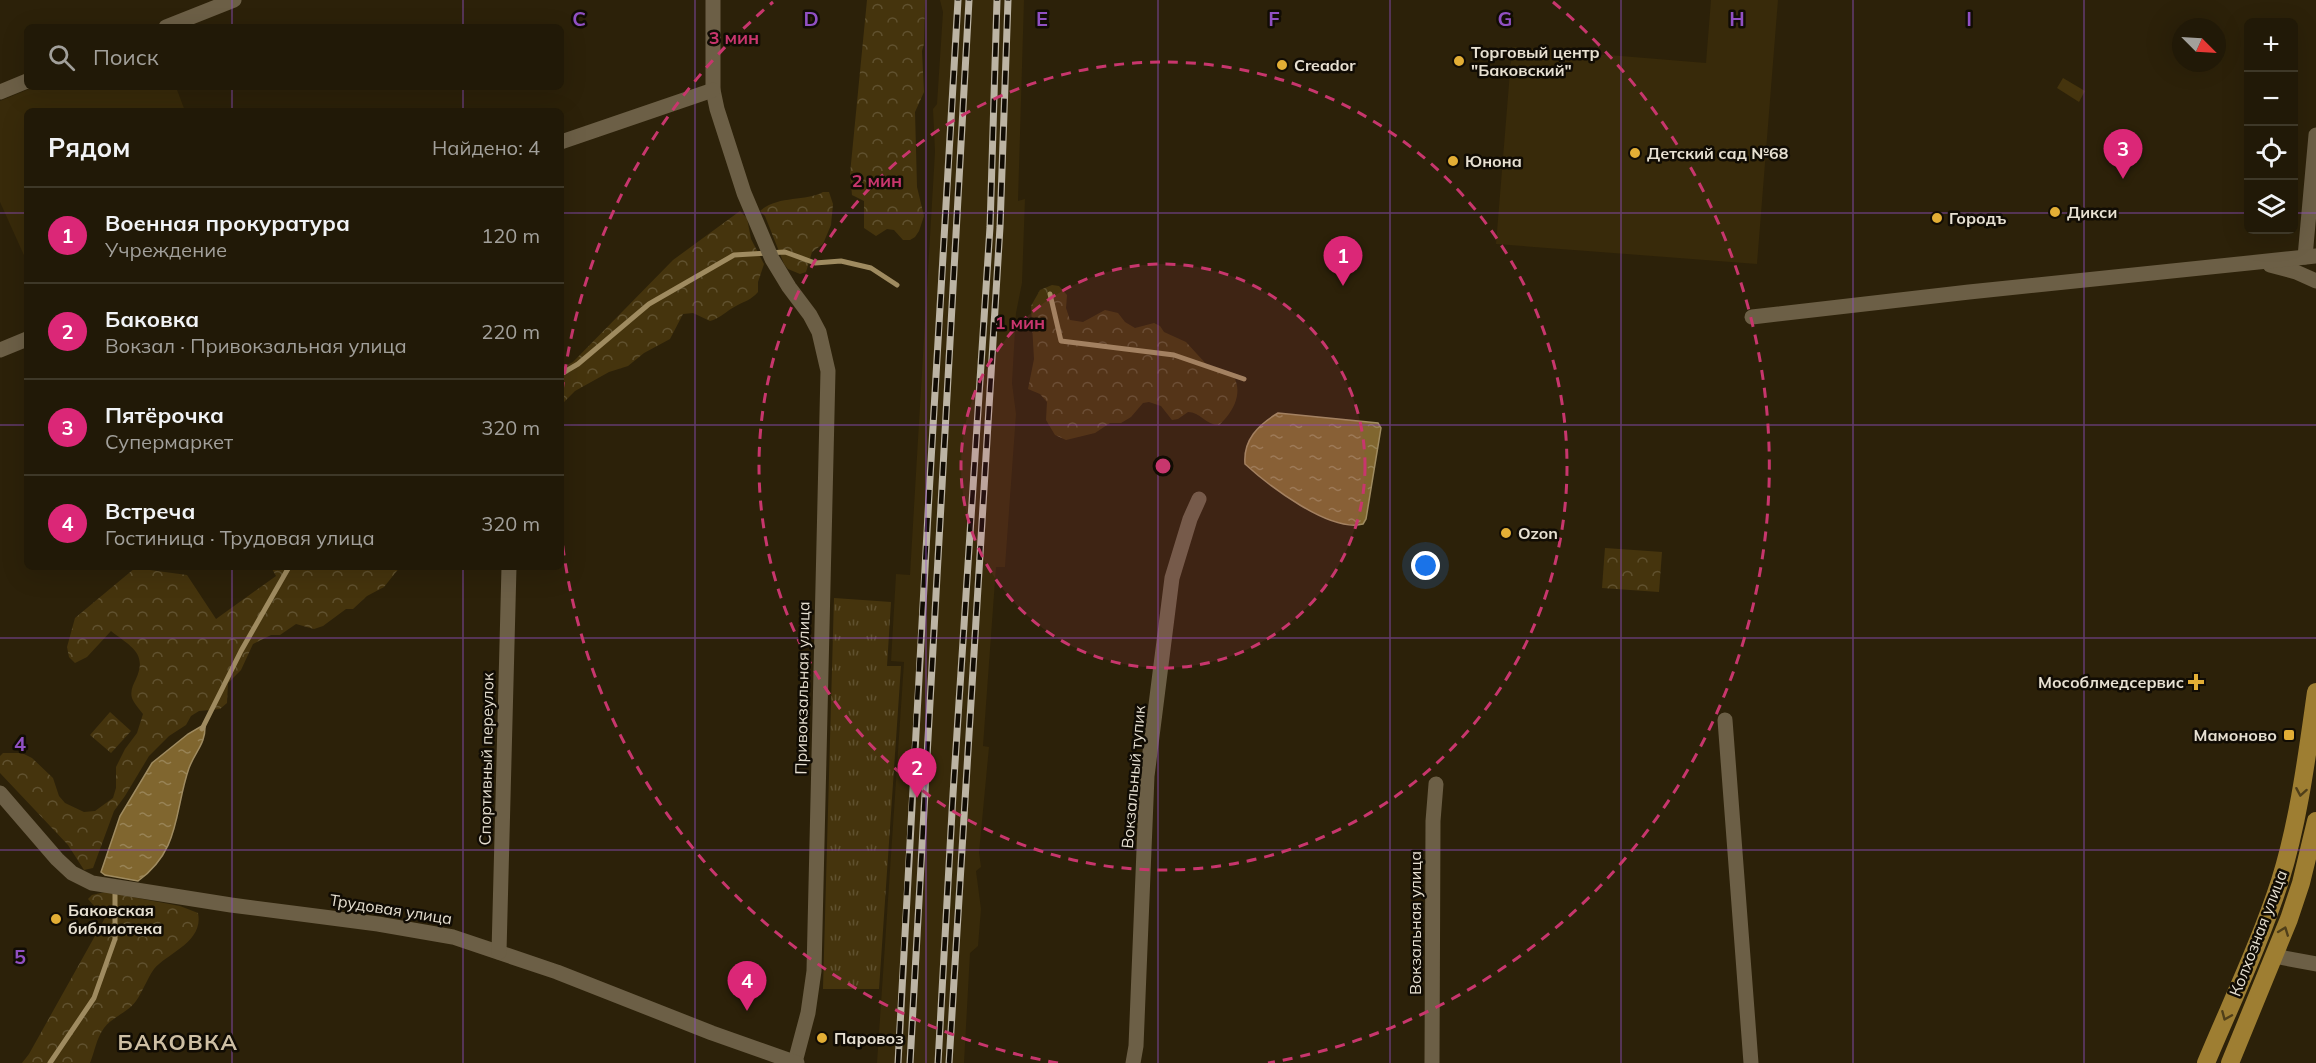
<!DOCTYPE html>
<html lang="ru">
<head>
<meta charset="utf-8">
<style>
  body { margin:0; font-family:Mulish,sans-serif; background:#292211; color:#f1f3f6 }
  .controls { position:absolute; right:18px; top:18px; display:grid; overflow:hidden; border-radius:9px; box-shadow:0 6px 24px #0002 }
  .controls button { width:54px; height:54px; display:grid; place-items:center; padding:0; border:0; border-bottom:2px solid #3e3828; background:#211907; color:#f1f3f6; font:30px sans-serif }
  .compass { position:absolute; left:2172px; top:18px; width:54px; height:54px; border-radius:50%; background:#211907; box-shadow:0 6px 24px #0002; rotate:114deg }
  .you { position:absolute; left:1426px; top:566px; width:21px; height:21px; margin:-15px; border:4px solid #fff; border-radius:50%; background:#1a73e8; box-shadow:0 0 0 9px #1a73e833 }
  .badge { display:grid; place-items:center; width:39px; height:39px; border-radius:50%; background:#db2777; color:#fff; font-size:20px; font-weight:700 }
  .pin { position:absolute; translate:-50% -50px; filter:drop-shadow(0 2px 3px #0008) }
  .pin::after { content:''; position:absolute; top:32px; width:21px; height:18px; background:inherit; clip-path:polygon(0 0,100% 0,50% 100%) }
  .list { margin:0; padding:0; list-style:none }
  h2 { display:flex; justify-content:space-between; align-items:center; height:78px; margin:0; padding:0 24px; font-size:26px }
  h2 small { font-size:20px; font-weight:400; color:#a2a09b }
  .list li { display:grid; grid-template-columns:39px 1fr auto; gap:18px; align-items:center; box-sizing:border-box; height:96px; padding:0 24px; border-top:2px solid #3e3828 }
  .list b { display:block; font-size:22px; white-space:nowrap }
  .list p { margin:0; font-size:20px; white-space:nowrap; color:#a2a09b }
  .list em { font-size:20px; font-style:normal; color:#a2a09b }
  .icon { flex:none; width:33px; height:33px; fill:none; stroke:currentColor; stroke-width:2; stroke-linecap:round; stroke-linejoin:round }
  .map { position:relative; flex:none; width:2316px; height:1063px; overflow:hidden }
  .search { position:absolute; background:#211907; box-shadow:0 6px 24px #0002; left:24px; top:24px; width:540px; height:66px; display:flex; align-items:center; gap:15px; box-sizing:border-box; padding:0 21px; border-radius:9px; color:#a2a09b; font-size:22px }
  .panel { position:absolute; background:#211907; box-shadow:0 6px 24px #0002; left:24px; top:108px; width:540px; height:462px; border-radius:9px }
  .map>svg:first-child { display:block }
  .built { fill:#382a0a }
  .grass { fill:url(#grass-tufts) }
  .forest { fill:url(#forest-crowns) }
  .pitch { fill:#45340d }
  .water { fill:url(#water-ripples); stroke:#9f8b60; stroke-width:1.5 }
  .lines { fill:none; stroke-linecap:round; stroke-linejoin:round }
  .stream { stroke:#9f8b60; stroke-width:5 }
  .street { stroke:#6c5f46; stroke-width:15 }
  .primary { stroke:#9e7e32; stroke-width:18 }
  .rail-casing { stroke:#bcb4a4; stroke-width:7 }
  .rail { stroke:#110c04; stroke-width:4.5; stroke-dasharray:14; stroke-linecap:butt }
  .oneway { stroke:#503f19 }
  .grid { fill:none; stroke:#9150c3; stroke-width:1.5; stroke-opacity:0.55 }
  .ring { fill:none; stroke:#c8366d; stroke-width:3; stroke-dasharray:10 8 }
  .poi-dot { fill:#e3ae35; stroke:#110c04; stroke-width:2 }
  .labels { text-anchor:middle; dominant-baseline:central; stroke-width:5; stroke-linejoin:round; paint-order:stroke }
  .poi-label { font-size:16px; font-weight:bold; fill:#e7e0d2; stroke:#110c04; text-anchor:start }
  .street-label { font-size:16px; fill:#e7e0d2; stroke:#110c04 }
  .district-label { font-size:22px; font-weight:bold; letter-spacing:1.5px; fill:#cebfa4; stroke:#110c04 }
  .grid-label { font-size:20px; text-anchor:middle; font-weight:bold; fill:#9150c3; stroke:#110c04; stroke-width:5; stroke-linejoin:round; paint-order:stroke }
  .centre { fill:#c8366d; stroke:#110c04; stroke-width:3 }
  .ring-label { font-size:18px; text-anchor:middle; font-weight:bold; fill:#c8366d; stroke:#110c04; stroke-width:5; stroke-linejoin:round; paint-order:stroke }
</style>
</head>
<body>
<div class="map">
<svg width="2316" height="1063" viewBox="0 0 2316 1063">
  <defs>
    <pattern id="grass-tufts" width="24" height="20" patternUnits="userSpaceOnUse" patternTransform="scale(1.5)"><rect width="24" height="20" fill="#45340d"/><path d="M3 7l-1-3M5 7V3M7 7l1-3M15 17l-1-3M17 17v-4M19 17l1-3" fill="none" stroke="#60512f"/></pattern>
    <pattern id="forest-crowns" width="20" height="18" patternUnits="userSpaceOnUse" patternTransform="scale(1.5)"><rect width="20" height="18" fill="#45340d"/><path d="M2 6a3 3 0 1 1 6 0M12 15a3 3 0 1 1 6 0" fill="none" stroke="#60512f"/></pattern>
    <pattern id="water-ripples" width="26" height="14" patternUnits="userSpaceOnUse" patternTransform="scale(1.5)"><rect width="26" height="14" fill="#80662f"/><path d="M2 4q2-2 4 0t4 0M15 11q2-2 4 0t4 0" fill="none" stroke="#988356"/></pattern>
  </defs>
  <rect width="100%" height="100%" fill="#2c2109"/>
  <g class="built">
    <path d="M940,0H1024L1018,201L1025,199L1022,283L1016,313L1012,383L1016,414L1005,567H996L983,746L989,747L979,853L981,867L976,871L981,909L978,946L970,953L964,1063H877L904,662L891,661L896,574L910,575L935,152L933,109L937,104L943,12Z"/>
    <path d="M1711,0H1778L1757,264L1496,244L1512,47L1706,63Z"/>
    <path d="M34,87H176L185,111H27V262L0,202V101Z"/>
  </g>
  <path class="grass" d="M834,598L891,602L887,666H901L879,989H823Z"/>
  <g class="forest">
    <path d="M867,0H925L924,44L922,51L924,92L915,112L917,187L924,216L919,231L915,237L910,240H903L894,230L887,229L876,236L864,228V201L852,195L850,174Z"/>
    <path d="M823,192H829L833,204L831,225L823,244L812,252L806,272L800,274L788,269L784,264L765,216L760,211C778,195 805,202 823,192Z"/>
    <path d="M740,211L747,218L751,239L764,264L758,282V292C751,300 745,301 736,306C726,311 721,318 710,321L693,313L683,314L670,339L644,353L628,366L609,372L575,391L561,405V368L573,362L673,260Z"/>
    <path d="M1052,285L1059,286L1067,295L1066,308L1070,320L1083,322L1105,310L1118,313L1125,322L1135,328L1154,323L1160,326L1164,332L1186,342L1207,365L1231,373C1245,390 1234,412 1219,425C1206,425 1200,412 1188,412L1178,419L1172,420L1161,406L1149,402L1143,403L1131,417L1121,423H1110L1095,433L1066,440L1055,435L1046,420L1047,402L1040,394L1028,389L1034,359L1031,306L1040,290Z"/>
    <path d="M1605,548L1662,552L1659,592L1602,588Z"/>
    <path d="M271,567H400L384,587L367,596L353,609H346L323,626L314,629L296,624L280,635H271L253,644L241,670L228,683L227,703L220,709L199,711L191,716L186,725L169,736L149,756L125,796L114,811L93,868L84,870L68,845L0,773V756L3,753H22L32,758L53,778L59,796L65,803L84,812L95,811L113,798L116,788V767L125,749L137,733L143,714C139,709 134,703 132,698C130,691 133,685 136,679C148,653 130,646 111,631L87,657L75,663L69,657L67,647L75,618L135,568L187,575L216,619L276,576Z"/>
    <path d="M110,712L131,731L111,753L90,735Z"/>
    <path d="M105,892L180,906L198,913C204,942 167,953 154,969C147,979 143,991 136,1001C127,1013 112,1017 104,1028C96,1039 95,1051 90,1063H22L29,1054L105,918L88,899L92,895Z"/>
  </g>
  <path class="pitch" d="M2063,78L2085,91L2079,102L2057,88Z"/>
  <g class="water">
    <path d="M1278,413L1378,423L1381,428L1366,519L1363,524C1330,533 1268,485 1245,464C1243,440 1258,425 1278,413Z"/>
    <path d="M205,724C206,744 196,750 189,768C174,811 181,850 138,881L105,875L101,872L120,816L152,763L188,734Z"/>
  </g>
  <g class="lines">
    <g class="stream">
      <path d="M1050,294L1061,341L1174,355L1244,379"/>
      <path d="M561,374L578,364L649,304L734,255L785,252L815,263L841,261L871,268L897,285"/>
      <path d="M202,729L241,651L289,567"/>
      <path d="M50,1063L94,998L115,939V894"/>
    </g>
    <g class="street">
      <path d="M713,0V90L717,109L744,193L772,259L789,287L810,315L819,332L828,371L814,971L808,1013L795,1062"/>
      <path d="M166,27L234,0"/>
      <path d="M0,92L27,81"/>
      <path d="M561,142L713,90"/>
      <path d="M2305,257L2316,135"/>
      <path d="M2270,265L2296,272L2316,281"/>
      <path d="M1752,317L1969,292L2316,256"/>
      <path d="M0,350L27,339"/>
      <path d="M1725,720L1751,1063"/>
      <path d="M0,793L57,859L72,873L92,883L231,905L378,924L453,937L557,972L712,1033L797,1063"/>
      <path d="M499,952L509,567"/>
      <path d="M2274,956L2316,964"/>
      <path d="M1133,1063L1136,1046L1147,776L1172,578L1190,519L1199,499"/>
      <path d="M1432,1063L1433,821L1436,784"/>
    </g>
    <g class="primary">
      <path d="M2206,1063C2231,1003 2260,943 2280,881C2299,820 2307,755 2316,692"/>
      <path d="M2230,1063L2289,919L2301,883L2316,821"/>
    </g>
    <defs>
      <g id="rail">
        <path d="M898,1063C915,709 938,354 958,0"/>
        <path d="M910,1063L969,0"/>
        <path d="M938,1063L953,794L990,227L997,0"/>
        <path d="M949,1063L1000,227L1008,0"/>
      </g>
    </defs>
    <use href="#rail" class="rail-casing"/>
    <use href="#rail" class="rail"/>
  </g>
  <defs><path id="oneway-chevron" d="M-2-3.5L2.5 0L-2 3.5" fill="none" stroke-width="1.6" stroke-linecap="round" stroke-linejoin="round" transform="scale(1.5)"/></defs>
  <g class="oneway">
    <use href="#oneway-chevron" transform="translate(2301 792) rotate(100)"/>
    <use href="#oneway-chevron" transform="translate(2284 931) rotate(-69)"/>
    <use href="#oneway-chevron" transform="translate(2226 1016) rotate(113)"/>
  </g>
  <path class="grid" d="M232,0V27M463,0V27M695,0V1063M926,0V1063M1158,0V1063M1390,0V1063M1621,0V1063M1853,0V1063M2084,0V1063M232,87V111M463,87V111M0,213H27M561,213H2248M2294,213H2316M0,425H27M561,425H2316M232,567V1063M463,567V1063M0,638H2316M0,850H2316"/>
  <circle cx="1163" cy="466" r="202" fill="#c8366d" fill-opacity=".12"/>
  <g class="ring">
    <circle cx="1163" cy="466" r="202"/>
    <circle cx="1163" cy="466" r="404"/>
    <path d="M1058 1063A606 606 0 0 1 562 540M562 392A606 606 0 0 1 773 2M1553 2A606 606 0 0 1 1268 1063"/>
  </g>
  <g class="poi-dot">
    <circle cx="1459" cy="61" r="6"/>
    <circle cx="1282" cy="65" r="6"/>
    <circle cx="1635" cy="153" r="6"/>
    <circle cx="1453" cy="161" r="6"/>
    <circle cx="2055" cy="212" r="6"/>
    <circle cx="1937" cy="218" r="6"/>
    <circle cx="1506" cy="533" r="6"/>
    <path d="M2193 673h6v6h6v6h-6v6h-6v-6h-6v-6h6z"/>
    <rect x="2283" y="729" width="12" height="12" rx="3"/>
    <circle cx="56" cy="919" r="6"/>
    <circle cx="822" cy="1038" r="6"/>
  </g>
  <g class="labels">
    <g class="poi-label">
      <text x="1471" y="52">Торговый центр<tspan x="1471" dy="18">"Баковский"</tspan></text>
      <text x="1294" y="65">Creador</text>
      <text x="1647" y="153">Детский сад №68</text>
      <text x="1465" y="161">Юнона</text>
      <text x="2067" y="212">Дикси</text>
      <text x="1949" y="218">Городъ</text>
      <text x="1518" y="533">Ozon</text>
      <text x="2184" y="682" text-anchor="end">Мособлмедсервис</text>
      <text x="2277" y="735" text-anchor="end">Мамоново</text>
      <text x="68" y="910">Баковская<tspan x="68" dy="18">библиотека</tspan></text>
      <text x="834" y="1038">Паровоз</text>
    </g>
    <g class="street-label">
      <text transform="translate(802 688) rotate(-89)">Привокзальная улица</text>
      <text transform="translate(486 759) rotate(-89)">Спортивный переулок</text>
      <text transform="translate(1133 777) rotate(-85)">Вокзальный тупик</text>
      <text transform="translate(391 909) rotate(9)">Трудовая улица</text>
      <text transform="translate(1415 923) rotate(-90)">Вокзальная улица</text>
      <text transform="translate(2258 933) rotate(-69)">Колхозная улица</text>
    </g>
    <g class="district-label">
      <text x="178" y="1042">БАКОВКА</text>
    </g>
  </g>
  <g class="grid-label">
    <text x="579" y="26">C</text>
    <text x="811" y="26">D</text>
    <text x="1042" y="26">E</text>
    <text x="1274" y="26">F</text>
    <text x="1505" y="26">G</text>
    <text x="1737" y="26">H</text>
    <text x="1969" y="26">I</text>
    <text x="20" y="751">4</text>
    <text x="20" y="964">5</text>
  </g>
  <circle cx="1163" cy="466" r="9" class="centre"/>
  <g class="ring-label">
    <text x="734" y="44">3 мин</text>
    <text x="877" y="187">2 мин</text>
    <text x="1020" y="329">1 мин</text>
  </g>
</svg>
<div class="controls">
<button>+</button>
<button>−</button>
<button><svg class="icon" aria-label="locate" viewBox="0 0 24 24"><circle cx="12" cy="12" r="6"/><path d="M12 2v4M12 18v4M2 12h4M18 12h4"/></svg></button>
<button><svg class="icon" aria-label="layers" viewBox="0 0 24 24"><path d="M12 4l9 5-9 5-9-5zM3 14l9 5 9-5"/></svg></button>
</div>
<svg class="compass" viewBox="-18 -18 36 36"><path d="M0-13l5 13h-10z" fill="#e53935"/><path d="M0 13l5-13h-10z" fill="#a2a09b"/></svg>
<div class="you"></div>
<div class="pin badge" style="left:1343px;top:286px">1</div>
<div class="pin badge" style="left:917px;top:798px">2</div>
<div class="pin badge" style="left:2123px;top:179px">3</div>
<div class="pin badge" style="left:747px;top:1011px">4</div>
<div class="search"><svg class="icon" aria-label="search" viewBox="0 0 24 24"><circle cx="10" cy="10" r="6"/><path d="M15 15l6 6"/></svg>Поиск</div>
<section class="panel">
<h2>Рядом<small>Найдено: 4</small></h2>
<ul class="list">
<li><span class="badge">1</span><div><b>Военная прокуратура</b><p>Учреждение</p></div><em>120 m</em></li>
<li><span class="badge">2</span><div><b>Баковка</b><p>Вокзал · Привокзальная улица</p></div><em>220 m</em></li>
<li><span class="badge">3</span><div><b>Пятёрочка</b><p>Супермаркет</p></div><em>320 m</em></li>
<li><span class="badge">4</span><div><b>Встреча</b><p>Гостиница · Трудовая улица</p></div><em>320 m</em></li>
</ul>
</section>
</div>
</body>
</html>
